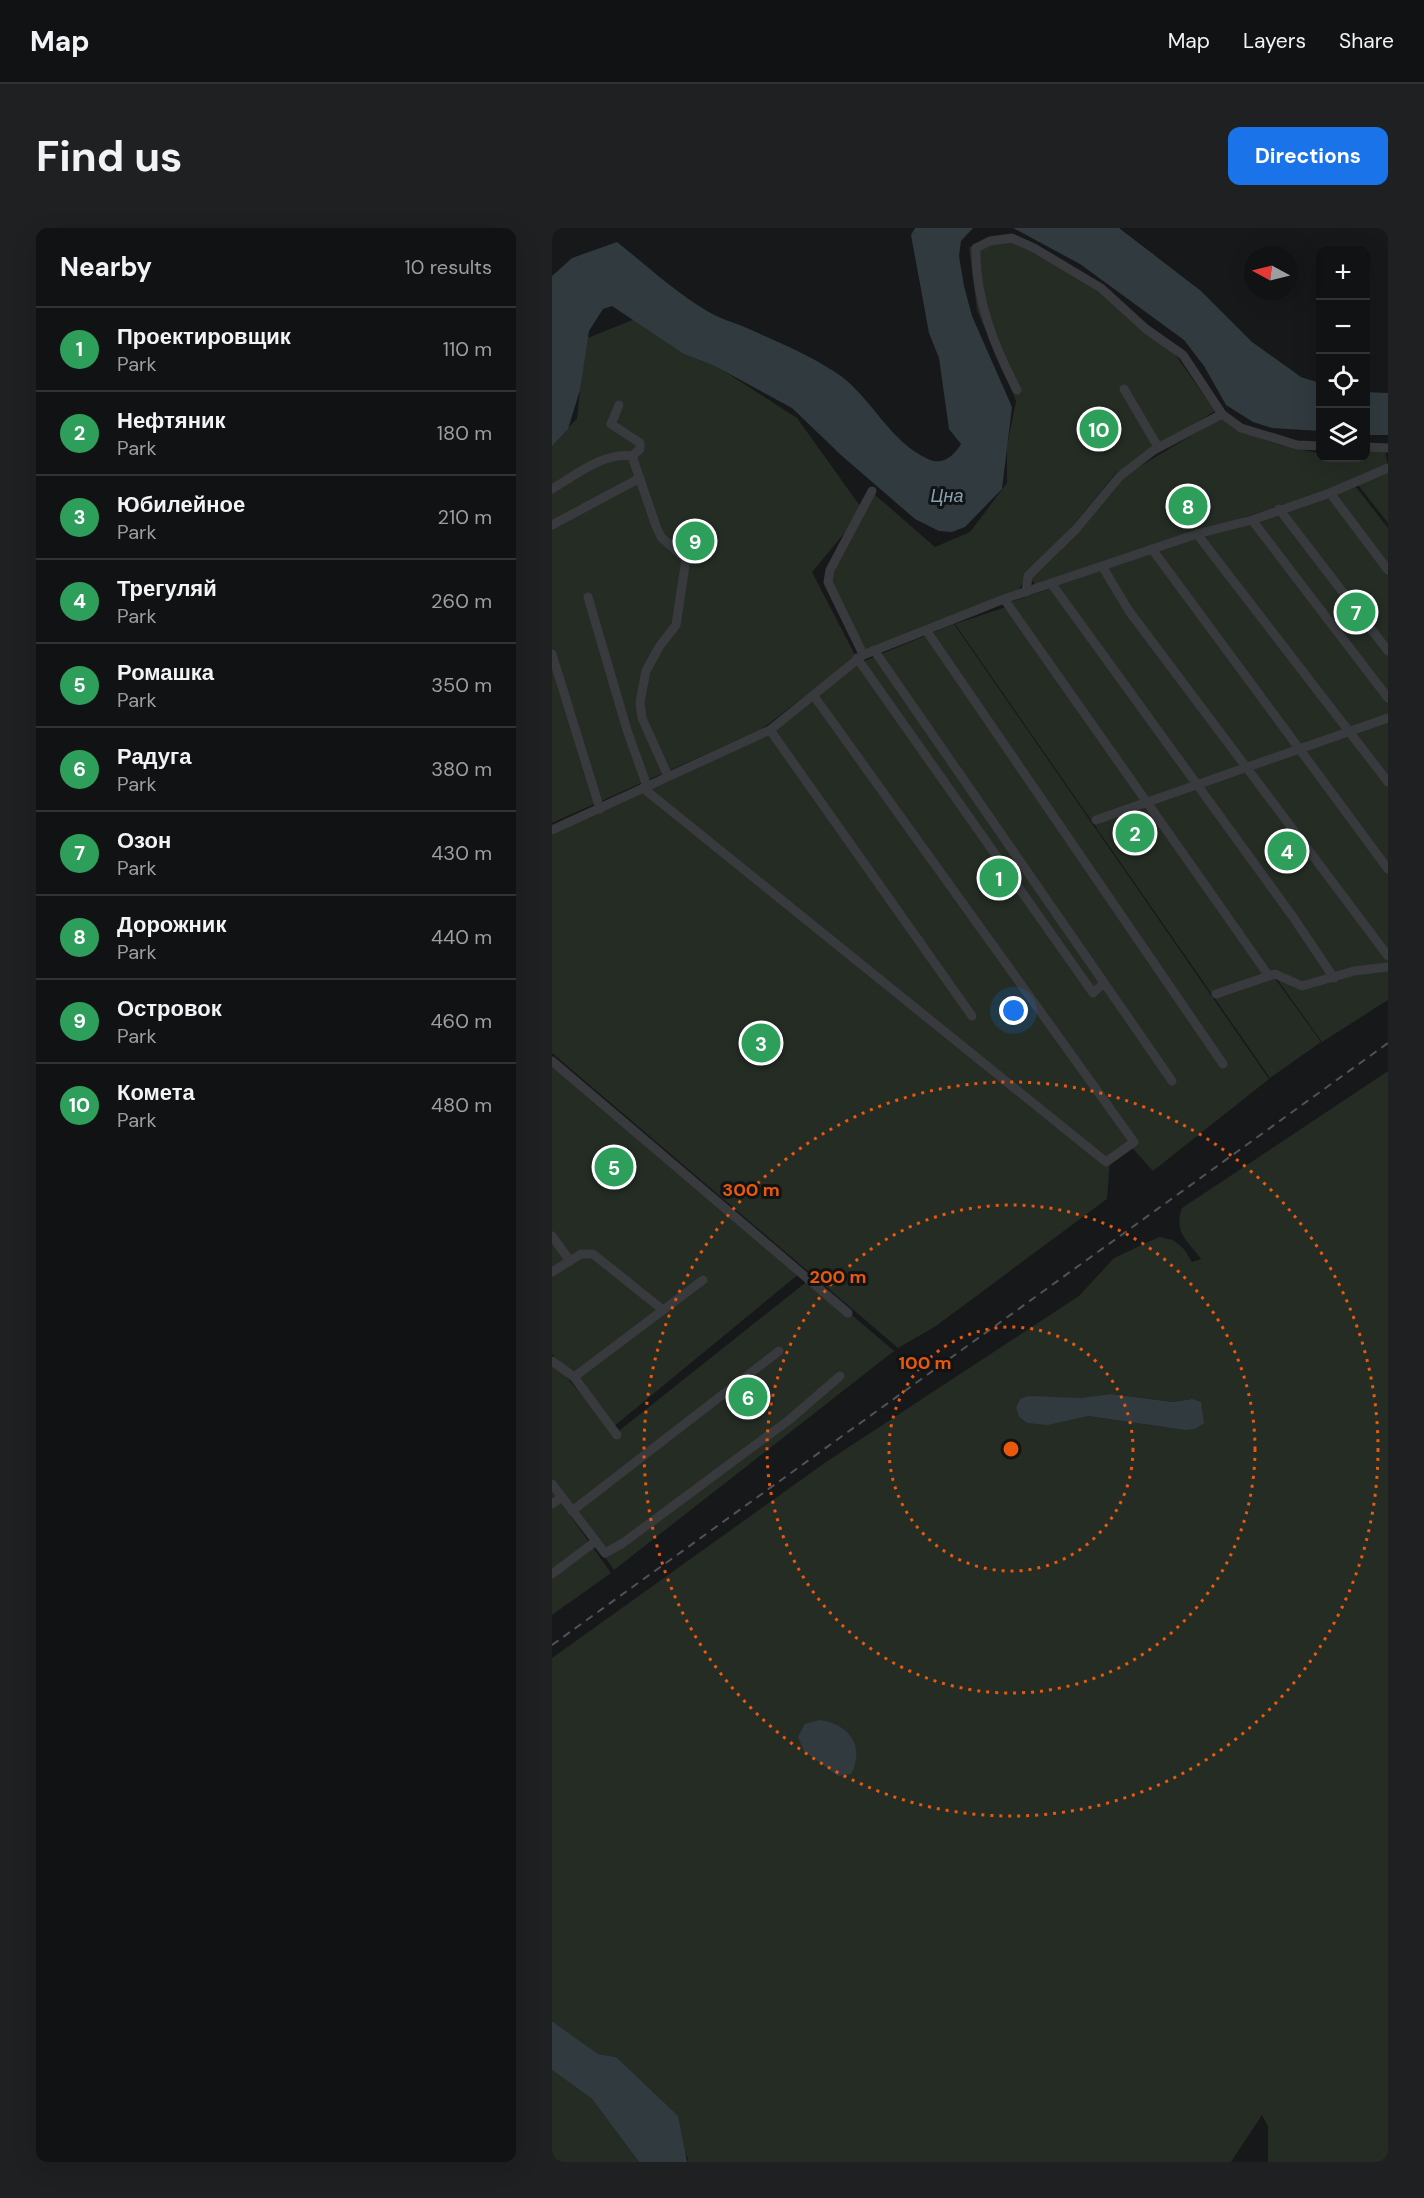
<!DOCTYPE html>
<html lang="en">
<head>
<meta charset="utf-8">
<style>
  body { margin:0; font-family:"DM Sans",sans-serif; background:#1e2021; color:#f1f3f6 }
  .controls { position:absolute; right:18px; top:18px; display:grid; overflow:hidden; border-radius:12px; box-shadow:0 6px 24px #0002 }
  .controls button { width:54px; height:54px; display:grid; place-items:center; padding:0; border:0; border-bottom:2px solid #303233; background:#111213; color:#f1f3f6; font:30px sans-serif }
  .compass { position:absolute; left:692px; top:18px; width:54px; height:54px; border-radius:50%; background:#111213; box-shadow:0 6px 24px #0002; rotate:277deg }
  .you { position:absolute; left:462px; top:783px; width:21px; height:21px; margin:-15px; border:4px solid #fff; border-radius:50%; background:#1a73e8; box-shadow:0 0 0 9px #1a73e833 }
  .badge { display:grid; place-items:center; width:39px; height:39px; border-radius:50%; background:#1a73e8; color:#fff; font-size:20px; font-weight:700 }
  .pin { position:absolute; translate:-50% -50%; border:3px solid #fff; box-shadow:0 2px 6px #0006 }
  .list { margin:0; padding:0; list-style:none }
  h2 { display:flex; justify-content:space-between; align-items:center; height:78px; margin:0; padding:0 24px; font-size:26px }
  h2 small { font-size:20px; font-weight:400; color:#9c9ea0 }
  .list li { display:grid; grid-template-columns:39px 1fr auto; gap:18px; align-items:center; box-sizing:border-box; height:84px; padding:0 24px; border-top:2px solid #303233 }
  .list b { display:block; font-size:22px; white-space:nowrap }
  .list p { margin:0; font-size:20px; white-space:nowrap; color:#9c9ea0 }
  .list em { font-size:20px; font-style:normal; color:#9c9ea0 }
  .icon { flex:none; width:33px; height:33px; fill:none; stroke:currentColor; stroke-width:2; stroke-linecap:round; stroke-linejoin:round }
  .map { position:relative; flex:none; width:836px; height:1934px; overflow:hidden; border-radius:12px }
  header { display:flex; align-items:center; gap:36px; box-sizing:border-box; height:84px; padding:0 30px; background:#111213; border-bottom:2px solid #303233 }
  header strong { font-size:28px }
  nav { display:flex; gap:33px; margin-inline-start:auto; font-size:21px }
  .intro { display:flex; align-items:center; justify-content:space-between; box-sizing:border-box; height:144px; padding:0 36px }
  h1 { margin:0; font-size:42px }
  .button { padding:15px 27px; border-radius:12px; background:#1a73e8; color:#fff; font-size:21px; font-weight:700 }
  main { display:flex; gap:36px; padding:0 36px }
  aside { flex:1; background:#111213; border-radius:12px; box-shadow:0 6px 24px #0002 }
  .map>svg:first-child { display:block }
  .green { fill:#242c24; fill-rule:evenodd }
  .water { fill:#303a3f }
  .lines { fill:none; stroke-linecap:round; stroke-linejoin:round }
  .minor { stroke:#393a3e; stroke-width:9 }
  .rail { stroke:#505257; stroke-width:2; stroke-dasharray:8 6; stroke-linecap:butt }
  .ring { fill:none; stroke:#e8590c; stroke-width:3; stroke-dasharray:3 6 }
  .labels { text-anchor:middle; dominant-baseline:central; stroke-width:6; stroke-linejoin:round; paint-order:stroke }
  .water-label { font-size:18px; font-style:italic; fill:#84a2b1; stroke:#121314 }
  .centre { fill:#e8590c; stroke:#121314; stroke-width:3 }
  .ring-label { font-size:18px; text-anchor:middle; font-weight:bold; fill:#e8590c; stroke:#121314; stroke-width:6; stroke-linejoin:round; paint-order:stroke }
</style>
</head>
<body>
<header>
<strong>Map</strong>
<nav><a>Map</a><a>Layers</a><a>Share</a></nav>
</header>
<div class="intro"><h1>Find us</h1><a class="button">Directions</a></div>
<main>
<aside>
<h2>Nearby<small>10 results</small></h2>
<ul class="list">
<li><span class="badge" style="background:#2e9e5b">1</span><div><b>Проектировщик</b><p>Park</p></div><em>110 m</em></li>
<li><span class="badge" style="background:#2e9e5b">2</span><div><b>Нефтяник</b><p>Park</p></div><em>180 m</em></li>
<li><span class="badge" style="background:#2e9e5b">3</span><div><b>Юбилейное</b><p>Park</p></div><em>210 m</em></li>
<li><span class="badge" style="background:#2e9e5b">4</span><div><b>Трегуляй</b><p>Park</p></div><em>260 m</em></li>
<li><span class="badge" style="background:#2e9e5b">5</span><div><b>Ромашка</b><p>Park</p></div><em>350 m</em></li>
<li><span class="badge" style="background:#2e9e5b">6</span><div><b>Радуга</b><p>Park</p></div><em>380 m</em></li>
<li><span class="badge" style="background:#2e9e5b">7</span><div><b>Озон</b><p>Park</p></div><em>430 m</em></li>
<li><span class="badge" style="background:#2e9e5b">8</span><div><b>Дорожник</b><p>Park</p></div><em>440 m</em></li>
<li><span class="badge" style="background:#2e9e5b">9</span><div><b>Островок</b><p>Park</p></div><em>460 m</em></li>
<li><span class="badge" style="background:#2e9e5b">10</span><div><b>Комета</b><p>Park</p></div><em>480 m</em></li>
</ul>
</aside>
<div class="map">
<svg width="836" height="1934" viewBox="0 0 836 1934">
  <rect width="100%" height="100%" fill="#171819"/>
  <g class="green">
    <path d="M448,10L492,24L613,112L663,183L564,245L498,325L474,348L467,362L312,423L277,347L310,284L260,344L304,429L210,501L0,595V215L25,191L33,111L88,89L245,190L311,282L321,265L383,319L418,304L455,255V218L464,173L425,82L417,19Z"/>
    <path d="M669,190C698,210 733,220 768,225V230H814V224L833,223L836,238L773,263L483,357L478,349L570,249Z"/>
    <path d="M836,243V295L806,257Z"/>
    <path d="M804,259L836,300V469L704,292Z"/>
    <path d="M700,294L836,473V772L770,814L456,375L644,310Z"/>
    <path d="M454,379L769,814L718,850L403,396Z"/>
    <path d="M402,396L717,851L601,943L575,914L558,930L555,971L384,1098L346,1120L0,825V605L222,504L300,438Z"/>
    <path d="M0,832L248,1045L61,1199L0,1126Z"/>
    <path d="M836,843V1934H716V1898L710,1887L679,1934H135L136,1930L64,1829L46,1826L0,1793V1430L274,1234L527,1068L562,1030L607,1009L621,1012L632,1021L640,1034L649,1031C636,1013 621,1005 630,980ZM559,1166L621,1174L640,1171L632,1202L536,1188L475,1195L467,1189L464,1180Z"/>
    <path d="M258,1051L342,1123L62,1342L0,1256V1132L63,1206Z"/>
    <path d="M0,1262L59,1345L0,1387Z"/>
    <path d="M0,1842L40,1871L87,1934H0Z"/>
  </g>
  <g class="water">
    <path d="M363,0H421L409,13L407,28L412,58L420,88L460,179L450,261L413,299L400,304L387,303L363,291L290,228L240,180L161,137L132,126L60,78L51,81L37,103L28,162L16,201L0,218V48L20,30L65,14C94,37 123,64 155,83C168,91 184,95 197,101C226,114 257,127 283,144C319,167 336,213 376,231C390,238 402,228 409,216L397,201L387,130L377,105L359,7Z"/>
    <path d="M461,0H567L649,63L700,114L749,149L768,155V203L720,200L701,194L674,177L652,138L632,112L528,36Z"/>
    <path d="M814,164L836,165V207H814Z"/>
    <path d="M559,1166L621,1174L640,1171L649,1174L652,1195L643,1201L632,1202L536,1188L496,1197L475,1195L467,1189L464,1180L468,1171L477,1168L529,1170Z"/>
    <path d="M267,1492C296,1495 314,1518 299,1546L286,1548L252,1523L246,1509L253,1496Z"/>
    <path d="M0,1793L46,1826L64,1829L126,1888L135,1934H87L40,1871L0,1842Z"/>
  </g>
  <g class="lines">
    <g class="minor">
      <path d="M572,161L606,219"/>
      <path d="M465,162C442,118 423,70 424,20L438,13L460,10L482,20L549,60L594,101L631,127L670,186L689,200L745,217L768,218"/>
      <path d="M67,177L59,196L88,215V221L80,228"/>
      <path d="M814,219L836,220"/>
      <path d="M0,261C24,247 51,224 80,228L104,298L109,309L134,331L124,397L107,419L94,443L88,474L90,490L116,548"/>
      <path d="M778,265L836,342"/>
      <path d="M727,281L836,423"/>
      <path d="M700,292L836,470"/>
      <path d="M0,297L88,250"/>
      <path d="M645,306L836,554"/>
      <path d="M600,321L836,641"/>
      <path d="M550,338L577,383L836,728"/>
      <path d="M499,355L741,689L782,750"/>
      <path d="M474,364L476,348L524,301L568,248L602,222L670,186"/>
      <path d="M36,369L75,502L95,558"/>
      <path d="M452,371L717,748"/>
      <path d="M374,402L671,836"/>
      <path d="M322,422L620,853"/>
      <path d="M0,426L48,581"/>
      <path d="M311,426L276,354L278,342L320,263"/>
      <path d="M305,430L541,765L552,755"/>
      <path d="M218,502L420,788"/>
      <path d="M91,560L554,934L582,914L262,468"/>
      <path d="M544,592L836,490"/>
      <path d="M0,602L218,502L311,427L452,371L645,306L700,292L778,265L836,240"/>
      <path d="M664,766L723,746L750,758L802,743L836,739"/>
      <path d="M0,833L296,1085"/>
      <path d="M0,1008L18,1033"/>
      <path d="M0,1044L29,1026H41L111,1082"/>
      <path d="M0,1133L22,1149"/>
      <path d="M65,1207L22,1149L151,1052"/>
      <path d="M0,1256L53,1325L71,1315L237,1192L288,1148"/>
      <path d="M0,1276L10,1269"/>
      <path d="M20,1283L227,1123"/>
      <path d="M0,1346L44,1313"/>
    </g>
    <path class="rail" d="M0,1417L836,815"/>
  </g>
  <g class="ring">
    <circle cx="459" cy="1221" r="122"/>
    <circle cx="459" cy="1221" r="244"/>
    <circle cx="459" cy="1221" r="367"/>
  </g>
  <g class="labels">
    <g class="water-label">
      <text x="395" y="268">Цна</text>
    </g>
  </g>
  <circle cx="459" cy="1221" r="9" class="centre"/>
  <g class="ring-label">
    <text x="199" y="968">300 m</text>
    <text x="286" y="1055">200 m</text>
    <text x="373" y="1141">100 m</text>
  </g>
</svg>
<div class="controls">
<button>+</button>
<button>−</button>
<button><svg class="icon" aria-label="locate" viewBox="0 0 24 24"><circle cx="12" cy="12" r="6"/><path d="M12 2v4M12 18v4M2 12h4M18 12h4"/></svg></button>
<button><svg class="icon" aria-label="layers" viewBox="0 0 24 24"><path d="M12 4l9 5-9 5-9-5zM3 14l9 5 9-5"/></svg></button>
</div>
<svg class="compass" viewBox="-18 -18 36 36"><path d="M0-13l5 13h-10z" fill="#e53935"/><path d="M0 13l5-13h-10z" fill="#9c9ea0"/></svg>
<div class="you"></div>
<div class="pin badge" style="left:447px;top:650px;background:#2e9e5b">1</div>
<div class="pin badge" style="left:583px;top:605px;background:#2e9e5b">2</div>
<div class="pin badge" style="left:209px;top:815px;background:#2e9e5b">3</div>
<div class="pin badge" style="left:735px;top:623px;background:#2e9e5b">4</div>
<div class="pin badge" style="left:62px;top:939px;background:#2e9e5b">5</div>
<div class="pin badge" style="left:196px;top:1169px;background:#2e9e5b">6</div>
<div class="pin badge" style="left:804px;top:384px;background:#2e9e5b">7</div>
<div class="pin badge" style="left:636px;top:278px;background:#2e9e5b">8</div>
<div class="pin badge" style="left:143px;top:313px;background:#2e9e5b">9</div>
<div class="pin badge" style="left:547px;top:201px;background:#2e9e5b">10</div>
</div>
</main>
</body>
</html>
